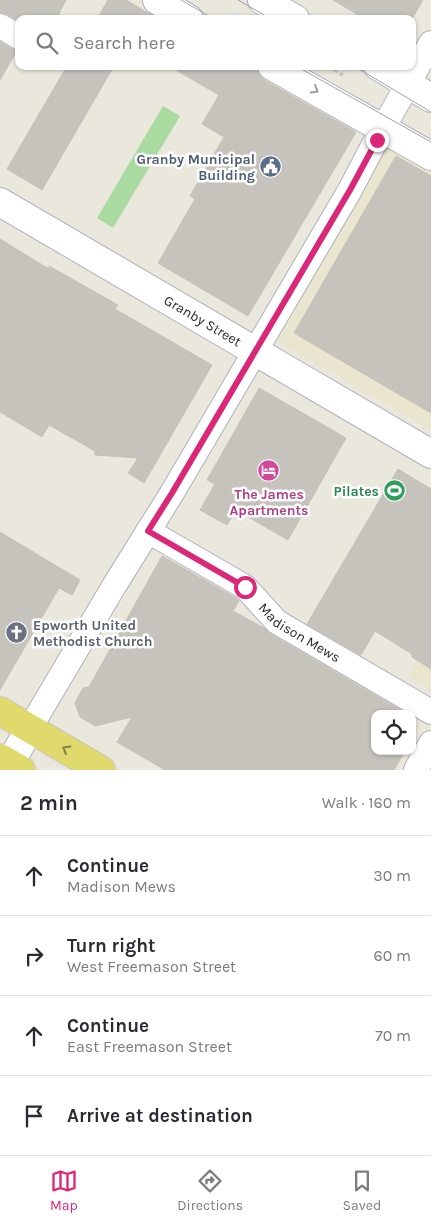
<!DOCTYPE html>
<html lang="en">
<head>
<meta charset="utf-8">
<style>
  body { margin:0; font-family:Karla,sans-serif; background:#f2f2f3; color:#2b2b33 }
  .controls { position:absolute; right:15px; bottom:15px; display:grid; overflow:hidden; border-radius:10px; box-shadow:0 1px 4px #0004 }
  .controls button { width:45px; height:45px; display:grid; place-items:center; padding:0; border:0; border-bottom:1px solid #e1e1e2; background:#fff; color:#2b2b33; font:25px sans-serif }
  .stop { position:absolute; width:15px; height:15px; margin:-11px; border:4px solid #db2777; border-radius:50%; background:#fff }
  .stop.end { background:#db2777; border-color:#fff; box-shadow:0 1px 5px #0008 }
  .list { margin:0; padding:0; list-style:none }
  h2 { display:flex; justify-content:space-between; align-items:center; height:65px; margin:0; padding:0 20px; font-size:21px }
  h2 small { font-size:16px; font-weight:400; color:#7c7c81 }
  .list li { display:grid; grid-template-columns:32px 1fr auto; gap:15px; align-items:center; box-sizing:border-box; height:80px; padding:0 20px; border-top:1px solid #e1e1e2 }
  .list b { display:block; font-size:19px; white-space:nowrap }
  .list p { margin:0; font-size:16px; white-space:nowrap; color:#7c7c81 }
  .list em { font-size:16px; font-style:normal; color:#7c7c81 }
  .icon { flex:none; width:28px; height:28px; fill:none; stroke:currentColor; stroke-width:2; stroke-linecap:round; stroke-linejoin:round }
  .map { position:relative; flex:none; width:431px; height:770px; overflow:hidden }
  .search { position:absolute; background:#fff; box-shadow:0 1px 4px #0004; left:15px; right:15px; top:15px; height:55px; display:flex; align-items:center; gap:12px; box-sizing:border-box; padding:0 18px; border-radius:10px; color:#7c7c81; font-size:19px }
  .sheet { height:385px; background:#fff }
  nav { display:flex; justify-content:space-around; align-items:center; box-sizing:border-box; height:70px; border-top:1px solid #e1e1e2; background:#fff; font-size:14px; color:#7c7c81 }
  nav a { display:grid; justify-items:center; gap:2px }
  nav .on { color:#db2777 }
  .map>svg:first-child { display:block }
  .education { fill:#eae5ce }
  .green { fill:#a9daa0 }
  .building { fill:#c5c3bc; stroke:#c5c2b7 }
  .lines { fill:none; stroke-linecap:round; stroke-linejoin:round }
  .minor-casing { stroke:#b0b1bb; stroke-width:26 }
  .tertiary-casing { stroke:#b0b1bb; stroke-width:30 }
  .secondary-casing { stroke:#b0b1bb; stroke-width:30 }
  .primary-casing { stroke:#c7c7c7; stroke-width:30 }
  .path { stroke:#c7c7c7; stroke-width:3; stroke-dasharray:4 2.5; stroke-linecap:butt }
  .minor { stroke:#fff; stroke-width:24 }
  .tertiary { stroke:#fff; stroke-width:28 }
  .secondary { stroke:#fff; stroke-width:28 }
  .primary { stroke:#e0d96c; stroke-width:28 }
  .tram { stroke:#a1a0b1; stroke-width:1 }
  .oneway { stroke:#9f9f9f }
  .oneway2 { stroke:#84814a }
  .route { stroke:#db2777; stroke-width:6 }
  .labels { text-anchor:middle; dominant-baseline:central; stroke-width:5; stroke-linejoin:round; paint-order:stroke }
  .service-label { font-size:14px; font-weight:bold; fill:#4e5e75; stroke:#fff; text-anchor:end }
  .street-label { font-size:14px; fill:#292929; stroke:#fff }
  .leisure-label { font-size:14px; font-weight:bold; fill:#27864d; stroke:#fff; text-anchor:end }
  .hotel-label { font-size:14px; font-weight:bold; fill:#b23c85; stroke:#fff }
  .worship-label { font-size:14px; font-weight:bold; fill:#5b616d; stroke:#fff; text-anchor:start }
</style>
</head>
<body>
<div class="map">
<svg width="431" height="770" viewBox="0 0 431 770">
  <rect width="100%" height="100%" fill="#eae7dd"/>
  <g class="education">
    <path d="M389,144L431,168V430L276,341Z"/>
    <path d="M431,638V690L408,676Z"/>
  </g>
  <path class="green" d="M163,106L180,116L113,228L97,218Z"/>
  <g class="building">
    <path d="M0,0H66L56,19H19V21L7,14L0,12Z"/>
    <path d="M108,0H126L158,19H97Z"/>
    <path d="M333,0H423L412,19H365Z"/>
    <path d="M0,42L12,49L17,50L0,80Z"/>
    <path d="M67,66H114L42,190L7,169Z"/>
    <path d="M169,66H252L257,69L259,74L264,80L356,132L248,316L158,263L195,199L190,196L224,137L202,124L219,95Z"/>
    <path d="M396,156L431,176V413L294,333Z"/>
    <path d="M0,239L49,269V266L118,305L115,309L212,365L144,483L128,473L138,458L95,455V451L49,425L42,437L0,412Z"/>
    <path d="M259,388L346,438L288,540L236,510L227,525L200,510L215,484L207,480Z"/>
    <path d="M398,469L431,489V669L412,657V654L375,631L361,655L307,624Z"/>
    <path d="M0,532L80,580L72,595L59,588L0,690Z"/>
    <path d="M162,556L236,598L239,601L233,611L264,628L270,634L407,714H375V751H405L394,770H165L117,742L132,717L95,726L80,717L75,703L83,688L89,687Z"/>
  </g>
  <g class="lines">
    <defs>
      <g id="minor">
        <path d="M0,26L19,37"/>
        <path id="s1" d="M148,531L245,587L277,622L431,712"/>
        <path d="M30,728L114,586L172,493L350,190L372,148L431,43"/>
        <path d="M416,770L431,743"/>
      </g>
      <g id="tertiary">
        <path id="s2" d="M0,202L431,454"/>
        <path d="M6,770L30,728"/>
      </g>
      <g id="secondary">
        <path d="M157,0L189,19"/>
        <path d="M262,0L295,19"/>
        <path d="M272,66L431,156"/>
        <path d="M378,66L431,98"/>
      </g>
      <g id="primary">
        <path d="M0,711L101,770"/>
        <path d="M0,758L21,770"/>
      </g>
    </defs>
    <use href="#minor" class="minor-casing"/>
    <use href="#tertiary" class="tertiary-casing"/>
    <use href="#secondary" class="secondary-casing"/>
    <use href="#primary" class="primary-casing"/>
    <path class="path" d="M334,70L344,76"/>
    <use href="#minor" class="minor"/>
    <use href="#tertiary" class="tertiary"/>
    <use href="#secondary" class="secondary"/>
    <use href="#primary" class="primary"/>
    <g class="tram">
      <path d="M181,0L214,19"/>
      <path d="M238,0L271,19"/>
      <path d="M296,66L431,142"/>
      <path d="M354,66L431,112"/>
    </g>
  </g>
  <defs><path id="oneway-chevron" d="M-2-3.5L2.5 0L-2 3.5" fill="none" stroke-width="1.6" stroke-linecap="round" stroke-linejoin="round" transform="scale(1.25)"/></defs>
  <use class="oneway" href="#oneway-chevron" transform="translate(315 90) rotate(30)"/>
  <use class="oneway2" href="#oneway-chevron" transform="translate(66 749) rotate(-149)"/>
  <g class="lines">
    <path class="route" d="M245,587L148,531L172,493L350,190L377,140"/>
  </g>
  <defs>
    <symbol id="civic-disc" viewBox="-11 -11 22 22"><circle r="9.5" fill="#5c6f8a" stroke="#fff"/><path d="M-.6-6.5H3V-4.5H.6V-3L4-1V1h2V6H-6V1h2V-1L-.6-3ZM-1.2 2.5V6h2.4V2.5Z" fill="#fff"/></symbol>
    <symbol id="hotel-disc" viewBox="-11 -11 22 22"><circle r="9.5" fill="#d1479c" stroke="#fff"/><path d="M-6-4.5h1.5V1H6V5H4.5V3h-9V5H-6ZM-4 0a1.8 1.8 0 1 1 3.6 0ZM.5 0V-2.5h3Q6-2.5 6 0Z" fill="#fff"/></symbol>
    <symbol id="stadium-disc" viewBox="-11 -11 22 22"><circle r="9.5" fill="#2e9e5b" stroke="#fff"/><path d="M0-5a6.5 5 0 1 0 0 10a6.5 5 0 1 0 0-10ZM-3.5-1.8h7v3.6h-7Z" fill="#fff"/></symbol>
    <symbol id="church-disc" viewBox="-11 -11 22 22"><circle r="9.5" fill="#6b7280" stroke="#fff"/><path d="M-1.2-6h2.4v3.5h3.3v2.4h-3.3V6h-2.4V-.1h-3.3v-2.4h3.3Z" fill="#fff"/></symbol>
  </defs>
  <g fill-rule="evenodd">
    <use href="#civic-disc" x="258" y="154" width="25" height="25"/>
    <use href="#hotel-disc" x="256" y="458" width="25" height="25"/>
    <use href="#stadium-disc" x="382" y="478" width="25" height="25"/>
    <use href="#church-disc" x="4" y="620" width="25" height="25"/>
  </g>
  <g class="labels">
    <g class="service-label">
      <text x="255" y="159">Granby Municipal<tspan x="255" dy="16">Building</tspan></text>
    </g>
    <g class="street-label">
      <text stroke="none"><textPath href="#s2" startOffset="235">Granby Street</textPath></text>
      <text stroke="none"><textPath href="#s1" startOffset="184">Madison Mews</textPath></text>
    </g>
    <g class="leisure-label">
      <text x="379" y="491">Pilates</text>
    </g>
    <g class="hotel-label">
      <text x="269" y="494">The James<tspan x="269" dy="16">Apartments</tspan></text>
    </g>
    <g class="worship-label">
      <text x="33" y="625">Epworth United<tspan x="33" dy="16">Methodist Church</tspan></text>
    </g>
  </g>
</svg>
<div class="controls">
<button><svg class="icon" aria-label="locate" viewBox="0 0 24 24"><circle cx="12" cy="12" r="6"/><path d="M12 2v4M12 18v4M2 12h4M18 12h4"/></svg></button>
</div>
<div class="stop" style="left:245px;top:587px"></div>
<div class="stop end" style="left:377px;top:140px"></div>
<div class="search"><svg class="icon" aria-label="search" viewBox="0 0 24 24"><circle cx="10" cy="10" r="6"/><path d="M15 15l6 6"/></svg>Search here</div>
</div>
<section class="sheet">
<h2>2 min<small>Walk · 160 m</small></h2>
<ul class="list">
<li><svg class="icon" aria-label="ahead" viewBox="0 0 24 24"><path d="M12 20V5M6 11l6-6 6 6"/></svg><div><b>Continue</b><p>Madison Mews</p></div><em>30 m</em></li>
<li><svg class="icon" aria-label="right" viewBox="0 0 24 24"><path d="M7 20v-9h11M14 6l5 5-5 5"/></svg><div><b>Turn right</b><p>West Freemason Street</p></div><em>60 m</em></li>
<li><svg class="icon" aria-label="ahead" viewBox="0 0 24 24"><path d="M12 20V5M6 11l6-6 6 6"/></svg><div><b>Continue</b><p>East Freemason Street</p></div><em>70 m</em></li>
<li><svg class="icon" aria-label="arrive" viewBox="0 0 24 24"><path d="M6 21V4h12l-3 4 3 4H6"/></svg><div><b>Arrive at destination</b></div></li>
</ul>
</section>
<nav>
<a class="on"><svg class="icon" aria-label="map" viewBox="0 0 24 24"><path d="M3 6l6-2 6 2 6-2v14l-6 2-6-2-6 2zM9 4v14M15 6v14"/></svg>Map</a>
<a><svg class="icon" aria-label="directions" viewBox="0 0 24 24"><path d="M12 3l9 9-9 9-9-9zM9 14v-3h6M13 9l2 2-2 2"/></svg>Directions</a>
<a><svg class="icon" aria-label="saved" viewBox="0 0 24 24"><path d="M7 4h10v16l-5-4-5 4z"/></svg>Saved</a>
</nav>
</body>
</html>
